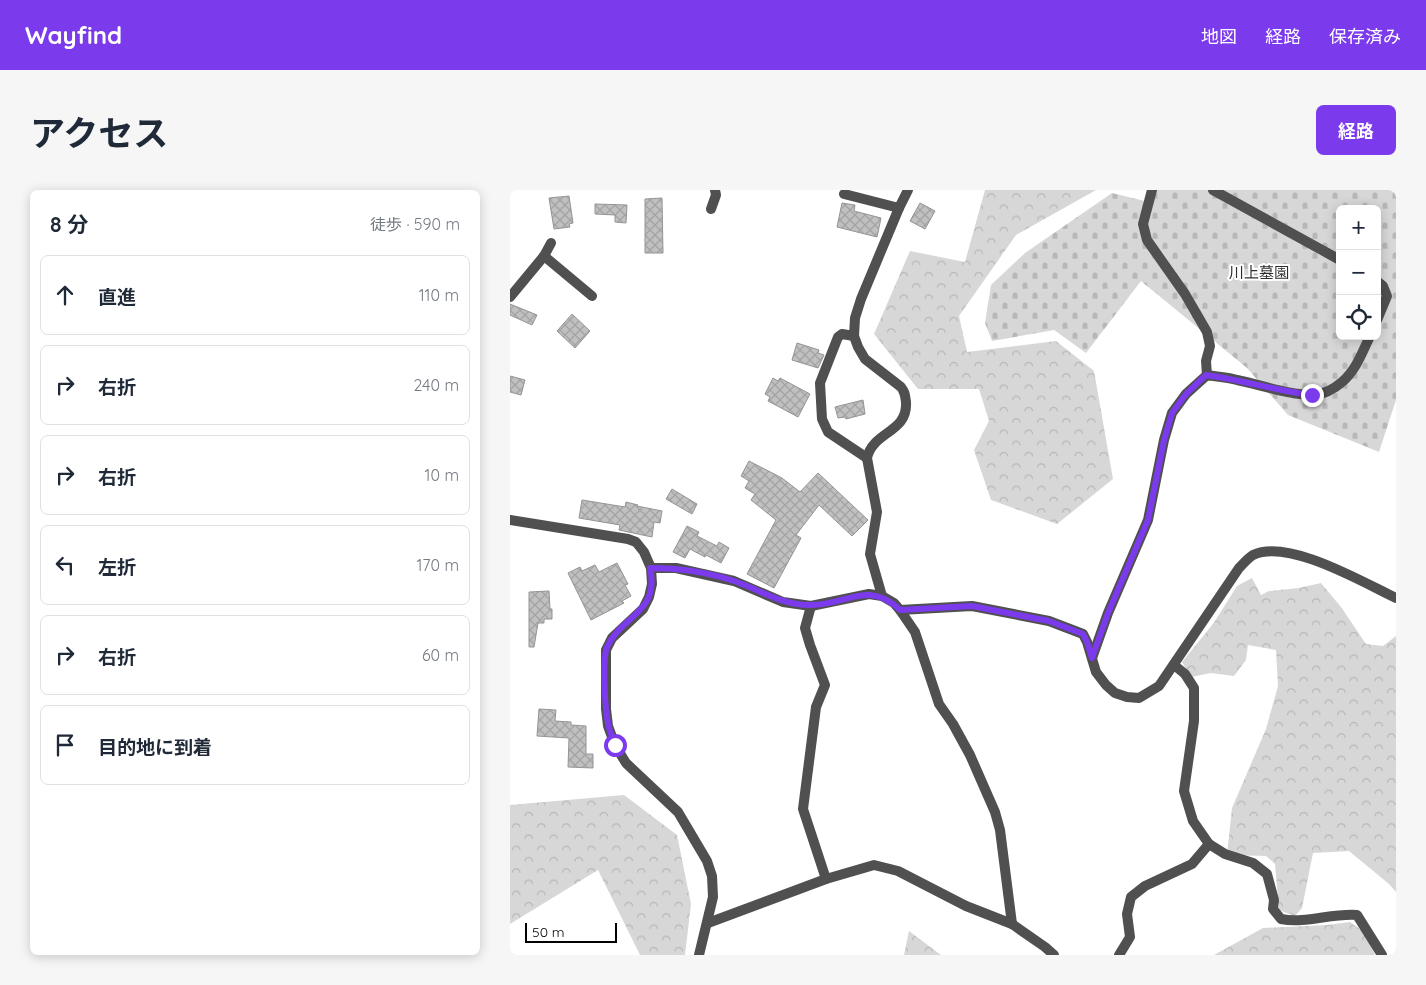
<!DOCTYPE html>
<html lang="ja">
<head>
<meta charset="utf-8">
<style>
  body { margin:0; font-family:Quicksand,"Noto Sans JP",sans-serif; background:#f6f6f7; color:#1f2937 }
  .controls { position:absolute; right:15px; top:15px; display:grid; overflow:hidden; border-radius:8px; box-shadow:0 2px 12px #0003 }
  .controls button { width:45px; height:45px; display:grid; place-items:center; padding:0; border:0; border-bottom:1px solid #e0e1e3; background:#fff; color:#1f2937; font:25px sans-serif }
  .scale { position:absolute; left:15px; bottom:12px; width:92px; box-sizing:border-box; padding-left:5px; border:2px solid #000; border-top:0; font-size:14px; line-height:18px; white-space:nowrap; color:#000; -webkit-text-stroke:4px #fff; paint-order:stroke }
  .stop { position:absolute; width:15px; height:15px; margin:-11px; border:4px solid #7c3aed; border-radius:50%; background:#fff }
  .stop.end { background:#7c3aed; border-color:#fff; box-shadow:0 1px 5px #0008 }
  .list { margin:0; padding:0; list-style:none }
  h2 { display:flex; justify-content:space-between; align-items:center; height:65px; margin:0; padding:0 20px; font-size:21px }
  h2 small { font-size:16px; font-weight:400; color:#747a83 }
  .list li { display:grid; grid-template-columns:32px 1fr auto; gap:15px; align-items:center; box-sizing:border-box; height:80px; margin:0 10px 10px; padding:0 10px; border:1px solid #e0e1e3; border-radius:8px }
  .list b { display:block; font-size:19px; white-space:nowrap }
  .list em { font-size:16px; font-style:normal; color:#747a83 }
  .icon { flex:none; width:28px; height:28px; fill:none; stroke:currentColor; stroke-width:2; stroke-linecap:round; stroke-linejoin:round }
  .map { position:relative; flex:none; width:886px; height:765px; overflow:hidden; border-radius:8px }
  header { display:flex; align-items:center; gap:30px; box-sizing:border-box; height:70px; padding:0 25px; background:#7c3aed; color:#fff }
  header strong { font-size:24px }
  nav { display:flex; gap:28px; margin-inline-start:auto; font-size:18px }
  .intro { display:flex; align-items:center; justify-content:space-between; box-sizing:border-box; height:120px; padding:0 30px }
  h1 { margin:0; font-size:35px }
  .button { padding:12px 22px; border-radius:8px; background:#7c3aed; color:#fff; font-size:18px; font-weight:700 }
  main { display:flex; gap:30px; padding:0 30px }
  aside { flex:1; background:#fff; border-radius:8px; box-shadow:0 2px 12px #0003 }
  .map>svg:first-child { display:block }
  .forest { fill:url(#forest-crowns) }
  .cemetery { fill:url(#cemetery-stones); fill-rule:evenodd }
  .building { fill:url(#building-cross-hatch); stroke:#949494 }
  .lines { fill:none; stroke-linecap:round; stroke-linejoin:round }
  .minor { stroke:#505050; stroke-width:10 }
  .route { stroke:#7c3aed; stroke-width:6 }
  .labels { text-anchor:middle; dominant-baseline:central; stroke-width:4; stroke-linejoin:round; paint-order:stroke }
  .park-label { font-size:15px; fill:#2e2e2e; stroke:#fff }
</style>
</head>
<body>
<header>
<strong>Wayfind</strong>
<nav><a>地図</a><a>経路</a><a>保存済み</a></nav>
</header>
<div class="intro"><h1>アクセス</h1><a class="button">経路</a></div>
<main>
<aside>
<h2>8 分<small>徒歩 · 590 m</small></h2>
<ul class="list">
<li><svg class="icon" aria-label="ahead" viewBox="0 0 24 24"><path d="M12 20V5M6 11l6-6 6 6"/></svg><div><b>直進</b></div><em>110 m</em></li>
<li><svg class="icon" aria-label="right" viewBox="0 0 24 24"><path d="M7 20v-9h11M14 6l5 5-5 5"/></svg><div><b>右折</b></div><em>240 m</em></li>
<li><svg class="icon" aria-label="right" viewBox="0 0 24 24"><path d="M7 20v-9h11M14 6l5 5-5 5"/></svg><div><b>右折</b></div><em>10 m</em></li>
<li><svg class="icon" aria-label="left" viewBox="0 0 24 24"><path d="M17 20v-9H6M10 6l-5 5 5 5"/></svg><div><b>左折</b></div><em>170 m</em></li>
<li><svg class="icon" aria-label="right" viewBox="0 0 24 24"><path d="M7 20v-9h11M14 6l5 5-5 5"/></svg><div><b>右折</b></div><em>60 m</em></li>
<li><svg class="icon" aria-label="arrive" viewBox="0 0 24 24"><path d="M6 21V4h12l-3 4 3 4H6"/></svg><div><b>目的地に到着</b></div></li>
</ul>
</aside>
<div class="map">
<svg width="886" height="765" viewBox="0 0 886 765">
  <defs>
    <pattern id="forest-crowns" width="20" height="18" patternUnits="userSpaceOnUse" patternTransform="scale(1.25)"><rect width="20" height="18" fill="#d7d7d7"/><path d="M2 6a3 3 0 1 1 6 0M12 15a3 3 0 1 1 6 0" fill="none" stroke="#b7b7b7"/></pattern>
    <pattern id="cemetery-stones" width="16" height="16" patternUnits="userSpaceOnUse" patternTransform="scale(1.25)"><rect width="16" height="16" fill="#d7d7d7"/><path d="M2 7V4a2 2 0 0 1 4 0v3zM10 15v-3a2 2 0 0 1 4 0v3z" fill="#b7b7b7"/></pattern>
    <pattern id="building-cross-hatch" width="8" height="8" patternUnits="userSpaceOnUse" patternTransform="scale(1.25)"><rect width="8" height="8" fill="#c0c0c0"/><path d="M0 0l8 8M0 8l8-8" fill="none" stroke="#a3a3a3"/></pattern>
  </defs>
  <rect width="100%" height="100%" fill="#fff"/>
  <g class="forest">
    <path d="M475,0H586L506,45L449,126L457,162L546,151L584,181L603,289L547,334L481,310L464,260L479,231L469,199H408L364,144L400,61L455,72Z"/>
    <path d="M742,388L751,405L759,401L789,398L811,393L831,417L856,454L873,456L886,446V702L879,694L839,661L803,663L792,718L785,726L769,720L765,674L756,666L717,665L722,618L756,539L768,496L766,460L738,455L736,470L724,486L701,483L681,487L672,472L703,434L727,396Z"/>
    <path d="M114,605L167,645L181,714L175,765H130L88,680L0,734V615Z"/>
    <path d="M840,732L854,742L865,765H704L753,738L817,735Z"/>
    <path d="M399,741L431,765H394Z"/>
  </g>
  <path class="cemetery" d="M644,0H886V210L869,262L778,225L737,178L631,91L576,163L544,140L482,151L475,133L481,95L515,63L602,3L639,12ZM830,19H867V146H830Z"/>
  <g class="building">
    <path d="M59,6L63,33L59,34L60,37L44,39L39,8Z"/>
    <path d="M152,8L153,63H135V9Z"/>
    <path d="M332,13L345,15L344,21L371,28L367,47L327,37Z"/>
    <path d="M410,13L425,21L415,39L400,31Z"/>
    <path d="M85,14L117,15L116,33L105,32V25L85,24Z"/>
    <path d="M0,114L27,125L22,135L0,125Z"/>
    <path d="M62,124L80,141L65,158L47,141Z"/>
    <path d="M287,153L309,160L308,163L314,165L308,178L282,170Z"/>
    <path d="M0,186L15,190L11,205L0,202Z"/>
    <path d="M263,188L268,191L270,188L300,204L288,227L258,211L260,207L255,204Z"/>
    <path d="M353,210L355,224L336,229L335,227L328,228L325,217Z"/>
    <path d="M239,271L272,288L290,302L308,283L358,330L342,346L309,315L286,345L291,348L264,398L237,384L266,330L241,310L245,304L235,298L239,291L231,286Z"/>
    <path d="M162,299L187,314L182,324L156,309Z"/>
    <path d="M72,310L115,317L116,312L128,315L127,316L152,321L150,333L144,332L142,347L109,340L110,335L69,328Z"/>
    <path d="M177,336L189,342L187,346L207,356L209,352L219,358L211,373L196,365L195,367L180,359L175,368L163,362Z"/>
    <path d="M107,373L118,394L115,395L121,406L112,411L114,413L81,430L58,383L70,377L72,381L85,375L89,382Z"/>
    <path d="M39,401L40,419H42V429H34V433H28L24,457H19V402Z"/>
    <path d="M29,519L46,520L45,531L61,532V535L76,536V564H83V578L58,577L59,548L27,546Z"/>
  </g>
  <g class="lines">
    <g class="minor">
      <path d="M642,0L633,34L637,50L675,104L697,142L700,156L696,171L697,185"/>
      <path d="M703,0L830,70"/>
      <path d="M334,4L389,18"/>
      <path d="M201,19L206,5L205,0"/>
      <path d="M34,66L82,106"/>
      <path d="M867,91L873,96L877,106L867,130"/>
      <path d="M0,107L34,66L41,53"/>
      <path d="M344,146L332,144L328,147L310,193L312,229L318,242L357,268"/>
      <path d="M0,330L118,349L126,352L134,362L141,378L142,394L139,407L133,419L102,448L96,460V519L98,536L105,555L116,573L168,622L197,671L202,686L203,707L189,765"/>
      <path d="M141,378H166L224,391L273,412L301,416L359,404L372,406L384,413L390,420L405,442L429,514L443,534L460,565L485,622L490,640L502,734"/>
      <path d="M372,406L360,364L367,322L357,268C363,241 398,243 396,212C395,205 395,202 391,197L355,169L348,157L344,146L345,128L351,109L389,18L398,0"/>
      <path d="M301,416L295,438L300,455L315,495L306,517L293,619L316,689"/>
      <path d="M390,420L462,416L539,431L573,444L577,452L586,482L596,495L605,503L617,507L629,508L649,496L729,378C733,374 738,368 743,365C778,348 854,393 886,408"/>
      <path d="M582,468L598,423L638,330L654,250L662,223L676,204L697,185C707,187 717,187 727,190C752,195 778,205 804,205C814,204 824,199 832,192C846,180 852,163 860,146"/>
      <path d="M699,654L715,664L743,673L757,684L764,710L763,719L771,729C796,734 821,723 847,725L872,765"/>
      <path d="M198,733L316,689L364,675L388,681L456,716L502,734L535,757L544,765"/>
      <path d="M609,765L620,747L617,724L621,707L635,696L682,674L699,654L683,631L674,601L684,531V498L675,484L664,475"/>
    </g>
  </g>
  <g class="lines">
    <path class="route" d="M105,555C103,548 99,541 98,533C95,519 92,469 97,457C112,425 150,423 140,378C168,378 197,382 224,391C251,400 270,415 300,415C335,416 359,389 390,420L462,416L539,431L573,444L577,452L582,468L598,423L638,330L654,250L662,223L676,204L696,185C732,190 767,201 802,205"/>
  </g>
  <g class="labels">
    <g class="park-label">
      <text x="749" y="82">川上墓園</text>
    </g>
  </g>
</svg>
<div class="controls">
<button>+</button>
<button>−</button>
<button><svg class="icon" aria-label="locate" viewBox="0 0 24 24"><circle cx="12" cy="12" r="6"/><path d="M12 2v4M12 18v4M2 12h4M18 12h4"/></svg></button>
</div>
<div class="scale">50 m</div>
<div class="stop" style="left:105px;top:555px"></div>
<div class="stop end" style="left:802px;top:205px"></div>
</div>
</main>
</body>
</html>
